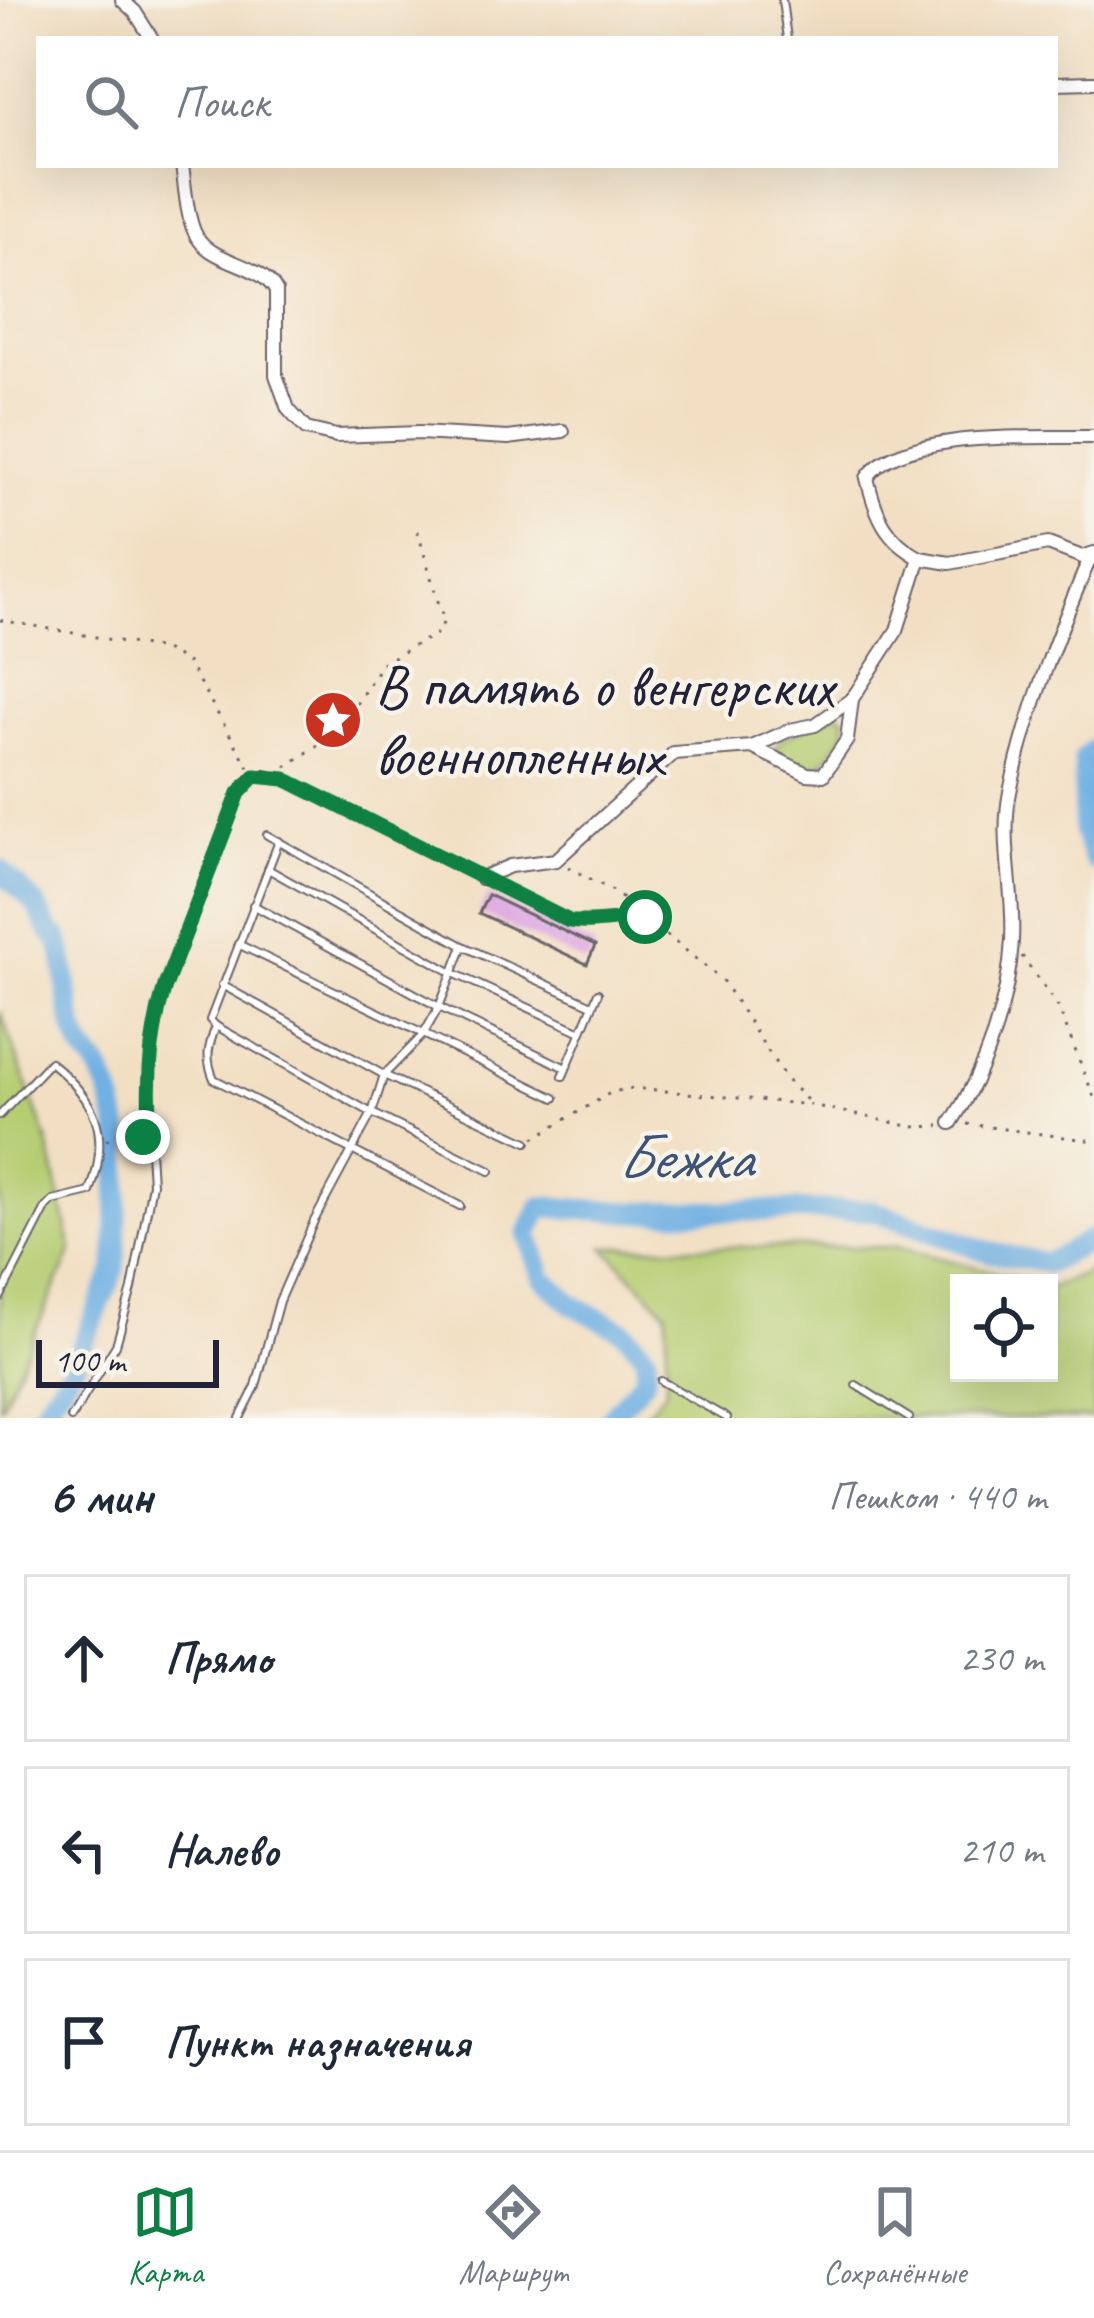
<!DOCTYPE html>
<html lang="ru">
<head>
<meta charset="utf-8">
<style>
  body { margin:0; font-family:Caveat,sans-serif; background:#f6f6f7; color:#1f2937 }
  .controls { position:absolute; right:36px; bottom:36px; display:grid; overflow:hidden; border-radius:0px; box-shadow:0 12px 48px #0002 }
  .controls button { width:108px; height:108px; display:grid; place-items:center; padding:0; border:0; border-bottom:3px solid #e0e1e3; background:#fff; color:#1f2937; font:60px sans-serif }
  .scale { position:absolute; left:36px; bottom:30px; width:183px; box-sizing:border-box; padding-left:12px; border:6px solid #22223b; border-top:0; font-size:33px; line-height:42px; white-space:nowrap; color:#22223b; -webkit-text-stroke:9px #f7f3e8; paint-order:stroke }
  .stop { position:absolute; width:36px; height:36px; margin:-27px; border:9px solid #0b8043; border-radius:50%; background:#fff }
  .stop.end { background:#0b8043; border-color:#fff; box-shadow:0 3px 12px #0008 }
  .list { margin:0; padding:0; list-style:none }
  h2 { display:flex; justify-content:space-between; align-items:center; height:156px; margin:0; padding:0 48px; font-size:51px }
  h2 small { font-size:39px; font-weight:400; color:#747a83 }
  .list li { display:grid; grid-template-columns:78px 1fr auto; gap:36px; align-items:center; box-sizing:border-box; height:168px; margin:0 24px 24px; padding:0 24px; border:3px solid #e0e1e3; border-radius:0px }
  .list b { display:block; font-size:45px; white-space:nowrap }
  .list em { font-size:39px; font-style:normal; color:#747a83 }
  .icon { flex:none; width:66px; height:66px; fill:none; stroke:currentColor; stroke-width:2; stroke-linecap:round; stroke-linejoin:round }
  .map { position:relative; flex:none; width:1094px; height:1418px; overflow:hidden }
  .search { position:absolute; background:#fff; box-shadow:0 12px 48px #0002; left:36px; right:36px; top:36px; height:132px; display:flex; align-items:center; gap:30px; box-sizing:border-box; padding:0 42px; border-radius:0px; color:#747a83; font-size:45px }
  .sheet { height:732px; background:#fff }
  nav { display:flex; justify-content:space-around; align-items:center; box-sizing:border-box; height:168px; border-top:3px solid #e0e1e3; background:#fff; font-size:33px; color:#747a83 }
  nav a { display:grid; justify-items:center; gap:6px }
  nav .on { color:#0b8043 }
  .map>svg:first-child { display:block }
  .green { fill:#b5cd72; stroke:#6c7856; stroke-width:3 }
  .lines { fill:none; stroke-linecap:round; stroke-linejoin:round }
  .river { stroke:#6fb0e3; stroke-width:21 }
  .building { fill:#dca1e1 }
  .lane-casing { stroke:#6b646b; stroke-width:10 }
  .street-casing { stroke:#6b646b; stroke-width:16 }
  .path { stroke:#6b646b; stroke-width:3; stroke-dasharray:3 9; stroke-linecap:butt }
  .lane { stroke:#fff; stroke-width:6 }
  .street { stroke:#fff; stroke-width:12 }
  .route { stroke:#0b8043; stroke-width:15 }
  .labels { text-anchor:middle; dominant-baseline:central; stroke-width:9; stroke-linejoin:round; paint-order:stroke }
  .poi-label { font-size:60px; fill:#22223b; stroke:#f7f3e8; text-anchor:start }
  .water-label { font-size:63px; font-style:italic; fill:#3d5476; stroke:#f7f3e8 }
</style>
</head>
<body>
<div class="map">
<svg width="1094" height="1418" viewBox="0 0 1094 1418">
  <rect width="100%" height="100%" fill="#f7f3e8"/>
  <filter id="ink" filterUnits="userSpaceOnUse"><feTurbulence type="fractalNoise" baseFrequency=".00833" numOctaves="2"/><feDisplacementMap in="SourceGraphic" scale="24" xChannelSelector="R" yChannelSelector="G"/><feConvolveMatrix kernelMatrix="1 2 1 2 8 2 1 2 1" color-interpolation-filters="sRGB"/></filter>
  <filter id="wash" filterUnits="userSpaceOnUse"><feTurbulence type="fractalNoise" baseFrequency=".004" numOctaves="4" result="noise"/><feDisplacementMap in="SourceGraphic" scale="48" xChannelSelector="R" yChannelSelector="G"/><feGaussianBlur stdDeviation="2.7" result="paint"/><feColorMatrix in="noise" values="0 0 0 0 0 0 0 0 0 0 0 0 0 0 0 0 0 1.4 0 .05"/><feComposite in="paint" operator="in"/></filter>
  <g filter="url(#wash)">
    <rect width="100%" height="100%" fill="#f2dfc3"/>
    <g class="green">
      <path d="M838,712L846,720L844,735L821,765L808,767L777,757V745L784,738Z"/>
      <path d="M0,1011L48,1142L72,1251L0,1408Z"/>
      <path d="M604,1247H897L1037,1283H959V1373H1049V1286L1054,1287L1094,1269V1418H642L666,1389L667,1312Z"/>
    </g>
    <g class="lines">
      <g class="river">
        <path d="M1094,749L1084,758L1083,831L1094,860"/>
        <path d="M0,870L36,905L50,932L58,938C70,971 64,1012 82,1047C86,1055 95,1061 99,1069C111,1091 118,1117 120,1142L115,1269L72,1369L37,1418"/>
        <path d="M610,1418L645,1378L646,1355L624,1331L573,1305L543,1278L528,1234L541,1207L632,1212L871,1210L992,1253L1048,1263L1094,1238"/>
      </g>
    </g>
    <g id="blocks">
      <path class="building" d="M488,895L595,946L587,964L479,913Z"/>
    </g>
  </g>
  <g filter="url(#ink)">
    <use href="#blocks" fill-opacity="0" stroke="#6b646b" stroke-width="3"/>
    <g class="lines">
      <defs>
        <g id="lane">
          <path d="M782,0L787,39"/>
          <path d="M267,835L463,946L592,1005"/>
          <path d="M279,841L210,1020L216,1026C208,1047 205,1058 214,1079L460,1206"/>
          <path d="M268,869L451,972L581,1032"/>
          <path d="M253,905L439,1007L566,1068"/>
          <path d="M238,944L555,1098"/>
          <path d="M222,985L384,1075L527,1142"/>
          <path d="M216,1026L372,1113L490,1171"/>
          <path d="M563,1076L598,993"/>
          <path d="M0,1115L50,1062C97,1100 111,1133 90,1192L53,1201L46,1208L0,1298"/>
          <path d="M661,1381L727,1418"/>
          <path d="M856,1385L909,1418"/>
          <path d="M71,1418L116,1345L132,1289L152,1184L147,1099L157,1012L244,783L264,774L285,779L481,878"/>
          <path d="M240,1418L256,1386L279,1301L314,1221L372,1113L384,1075L423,1035L439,1007L463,946"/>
        </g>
        <g id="street">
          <path d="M122,0L135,12L152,39"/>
          <path d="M1055,83L1094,82"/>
          <path d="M182,165C185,185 186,212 194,231C208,265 258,260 276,291V375L288,409L306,429L336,436L419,433L508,438L563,431"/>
          <path d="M920,558C885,539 876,515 867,478C897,429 1040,438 1094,437"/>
          <path d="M752,747L790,730L815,725L852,699"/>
          <path d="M481,878L510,866L556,860L674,753L752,747L807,774L823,775L847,740L852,699L897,630L920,558L950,563L1048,544L1082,557L1094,553"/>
          <path d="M951,1123C985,1072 1009,1002 1012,940C1015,891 1000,841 1010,792C1027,710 1058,633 1091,556"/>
        </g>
      </defs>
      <use href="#lane" class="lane-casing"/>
      <use href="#street" class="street-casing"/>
      <g class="path">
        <path d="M0,620L163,649L188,663L250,769"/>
        <path d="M286,767L340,730L382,663L436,634L444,622L417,529"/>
        <path d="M568,867L613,891L722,980L786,1079L810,1103"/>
        <path d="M498,887L581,924L601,919L642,917"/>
        <path d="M1022,956L1058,1007L1094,1097"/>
        <path d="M967,1124L1094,1141"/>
        <path d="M534,1138L612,1092L634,1088L811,1105L913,1127L940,1126"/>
        <path d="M106,1140L125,1134L138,1136"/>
        <path d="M79,1370L89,1375"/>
      </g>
      <use href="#lane" class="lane"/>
      <use href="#street" class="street"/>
    </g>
  </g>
  <g class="lines" filter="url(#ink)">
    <path class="route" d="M143,1137H152C146,1086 150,1035 165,986L239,793L255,776L285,779L569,921C589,925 623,918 645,917"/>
  </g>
  <defs>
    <symbol id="sight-disc" viewBox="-11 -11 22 22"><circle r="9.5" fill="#c8321e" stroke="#f7f3e8"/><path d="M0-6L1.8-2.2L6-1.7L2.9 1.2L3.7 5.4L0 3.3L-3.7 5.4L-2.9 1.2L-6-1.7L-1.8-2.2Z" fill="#fff"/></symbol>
  </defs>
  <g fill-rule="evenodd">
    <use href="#sight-disc" x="300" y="687" width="66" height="66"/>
  </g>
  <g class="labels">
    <g class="poi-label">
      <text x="375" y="686">В память о венгерских<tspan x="375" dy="69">военнопленных</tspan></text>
    </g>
    <g class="water-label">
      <text x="684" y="1157">Бежка</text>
    </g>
  </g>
</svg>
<div class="controls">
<button><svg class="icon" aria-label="locate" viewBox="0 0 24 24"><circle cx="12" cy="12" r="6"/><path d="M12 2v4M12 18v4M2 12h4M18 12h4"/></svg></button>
</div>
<div class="scale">100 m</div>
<div class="stop" style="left:645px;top:917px"></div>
<div class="stop end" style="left:143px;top:1137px"></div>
<div class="search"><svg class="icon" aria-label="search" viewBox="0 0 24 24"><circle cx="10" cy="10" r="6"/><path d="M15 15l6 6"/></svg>Поиск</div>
</div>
<section class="sheet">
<h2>6 мин<small>Пешком · 440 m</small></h2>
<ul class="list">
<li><svg class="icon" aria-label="ahead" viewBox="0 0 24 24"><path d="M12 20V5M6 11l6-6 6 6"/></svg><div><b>Прямо</b></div><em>230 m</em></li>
<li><svg class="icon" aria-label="left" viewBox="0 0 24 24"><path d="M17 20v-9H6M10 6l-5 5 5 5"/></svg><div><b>Налево</b></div><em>210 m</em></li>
<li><svg class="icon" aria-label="arrive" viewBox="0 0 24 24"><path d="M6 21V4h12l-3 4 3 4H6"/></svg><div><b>Пункт назначения</b></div></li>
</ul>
</section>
<nav>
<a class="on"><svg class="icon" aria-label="map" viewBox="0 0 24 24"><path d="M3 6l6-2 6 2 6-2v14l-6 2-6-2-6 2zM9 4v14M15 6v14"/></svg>Карта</a>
<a><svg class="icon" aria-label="directions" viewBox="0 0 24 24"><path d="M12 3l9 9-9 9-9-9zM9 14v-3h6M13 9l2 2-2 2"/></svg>Маршрут</a>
<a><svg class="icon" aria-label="saved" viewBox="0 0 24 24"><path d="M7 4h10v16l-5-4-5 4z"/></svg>Сохранённые</a>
</nav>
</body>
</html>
